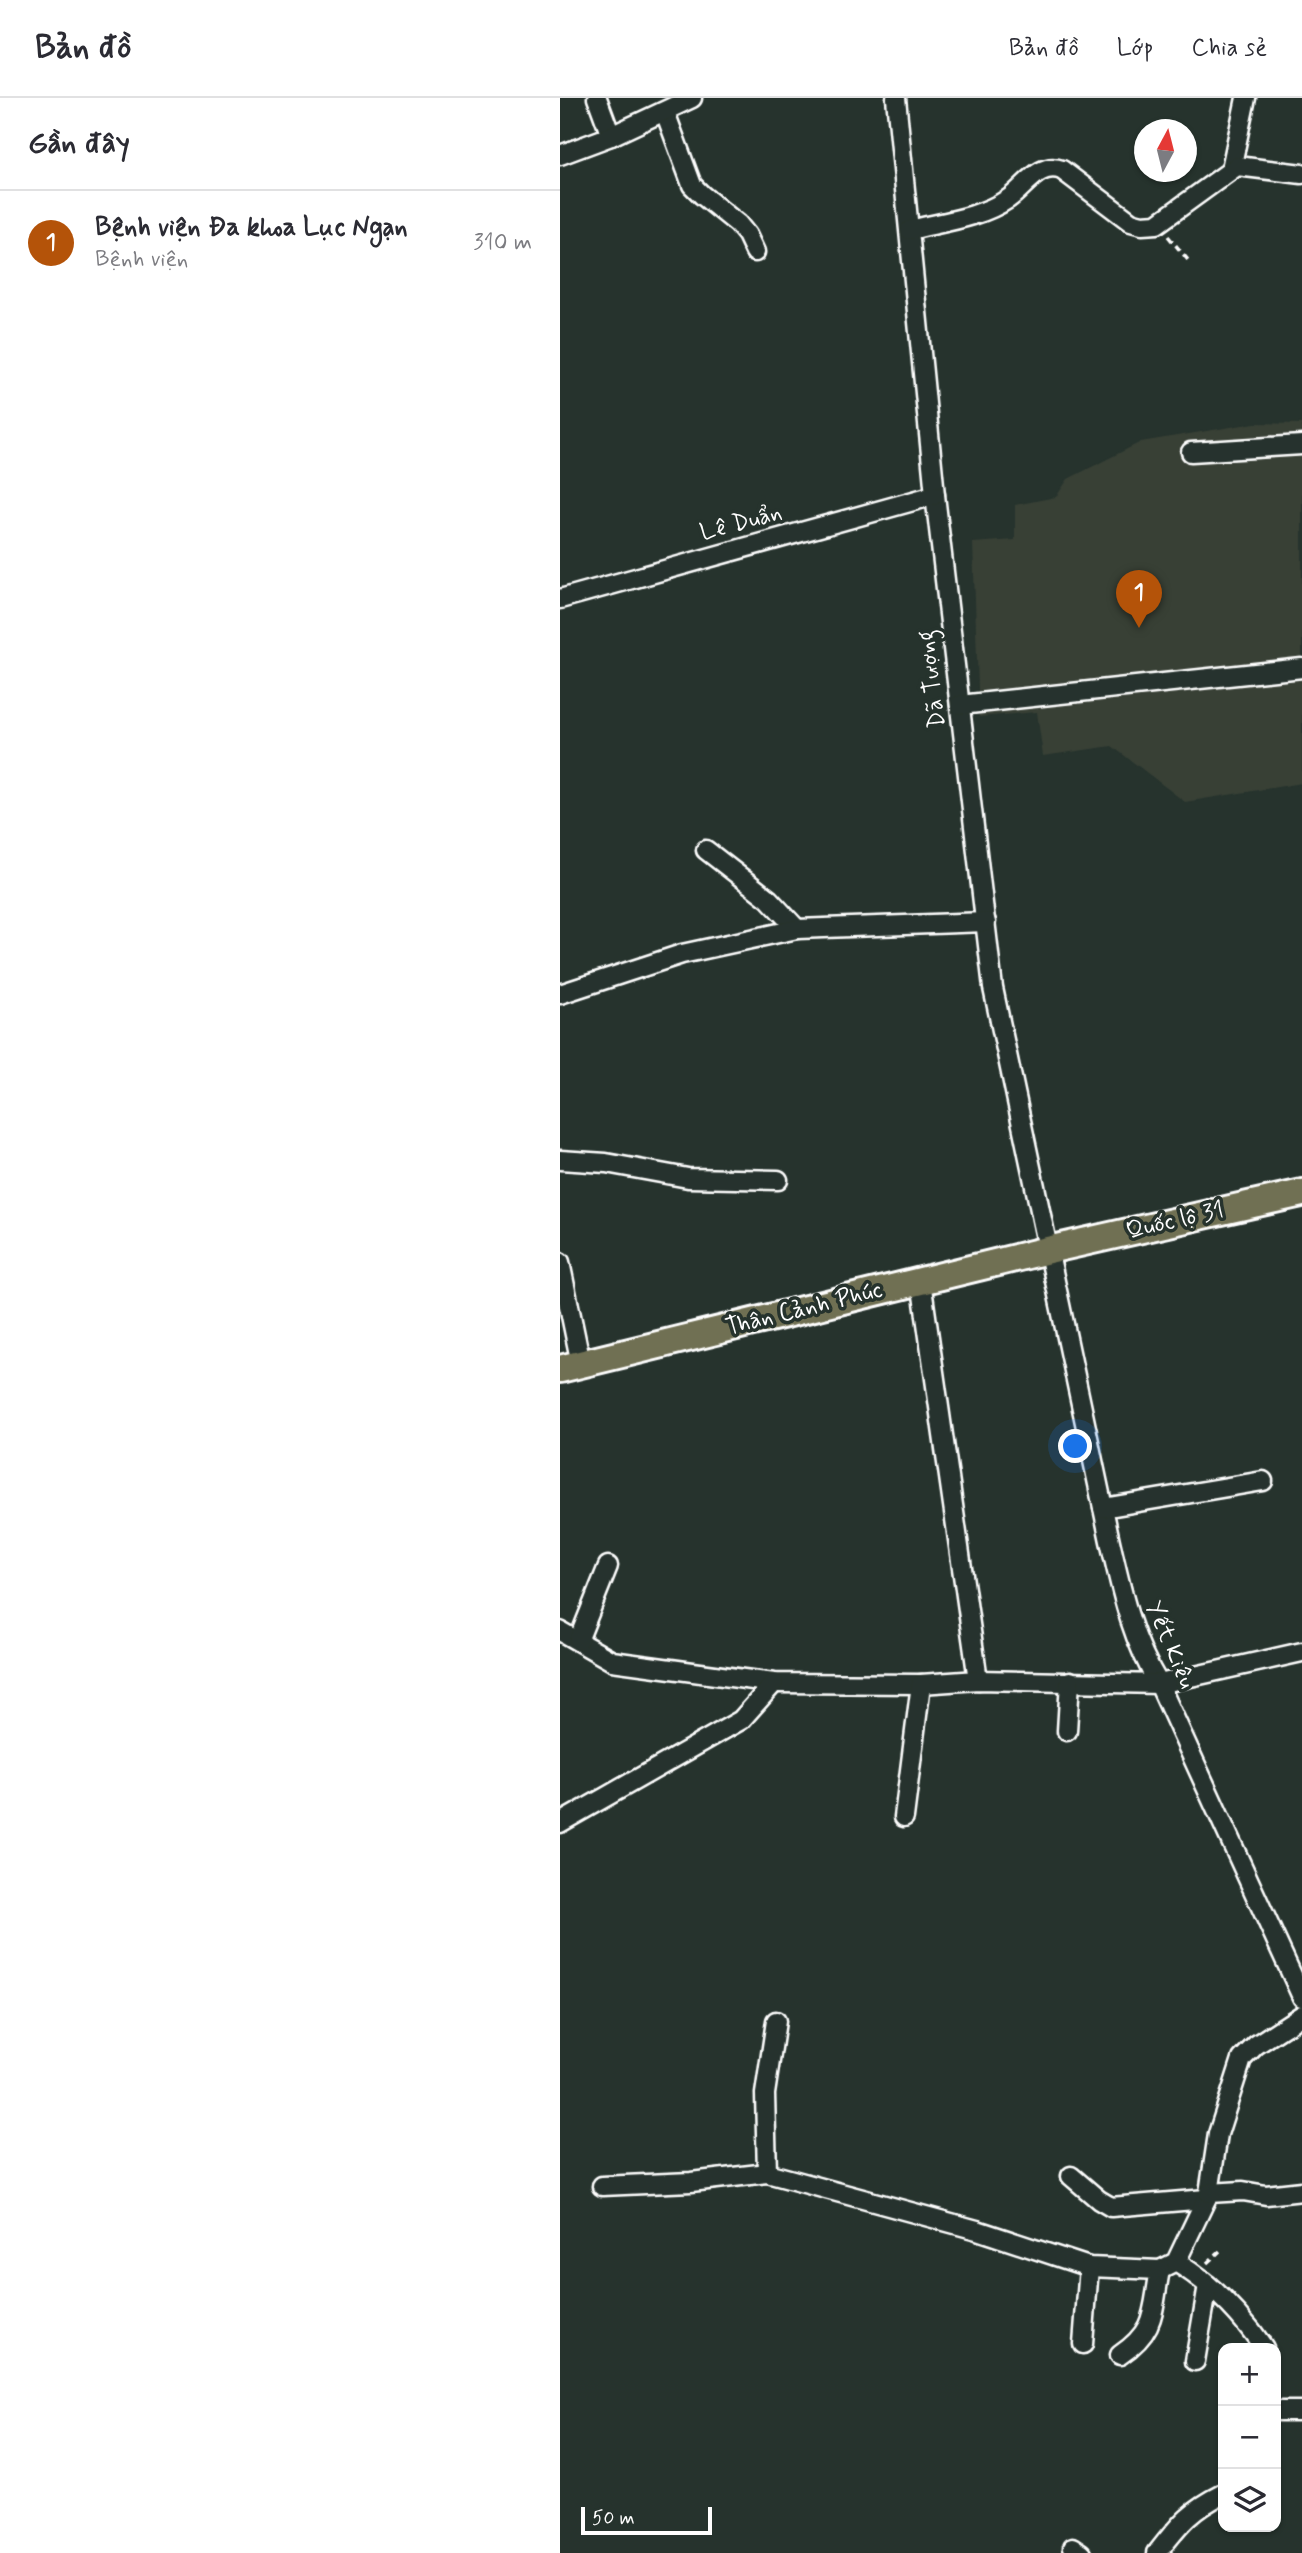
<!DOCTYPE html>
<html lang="vi">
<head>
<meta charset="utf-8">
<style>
  body { margin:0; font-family:Mynerve,sans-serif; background:#f2f2f3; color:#2b2b33 }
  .controls { position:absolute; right:21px; bottom:21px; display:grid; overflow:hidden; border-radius:14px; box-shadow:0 2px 5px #0004 }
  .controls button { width:63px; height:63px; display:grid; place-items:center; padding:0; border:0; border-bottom:2px solid #e1e1e2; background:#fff; color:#2b2b33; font:35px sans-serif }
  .compass { position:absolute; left:574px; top:21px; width:63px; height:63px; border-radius:50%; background:#fff; box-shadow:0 2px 5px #0004; rotate:7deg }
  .scale { position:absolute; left:21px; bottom:18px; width:131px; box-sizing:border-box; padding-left:7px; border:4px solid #fff; border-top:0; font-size:19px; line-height:24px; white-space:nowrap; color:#fff; -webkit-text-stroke:5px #26332d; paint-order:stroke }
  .you { position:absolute; left:516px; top:1349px; width:24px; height:24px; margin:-18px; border:5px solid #fff; border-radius:50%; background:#1a73e8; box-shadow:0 0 0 10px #1a73e833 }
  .badge { display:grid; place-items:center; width:46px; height:46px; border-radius:50%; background:#b45309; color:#fff; font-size:23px; font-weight:700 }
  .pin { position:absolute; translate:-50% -58px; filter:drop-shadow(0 2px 4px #0008) }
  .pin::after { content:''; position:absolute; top:37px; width:24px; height:21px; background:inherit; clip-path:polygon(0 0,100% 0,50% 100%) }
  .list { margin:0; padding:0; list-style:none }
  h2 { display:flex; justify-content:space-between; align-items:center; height:91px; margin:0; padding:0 28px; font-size:30px }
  h2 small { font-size:23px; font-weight:400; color:#7c7c81 }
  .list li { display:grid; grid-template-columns:46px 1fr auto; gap:21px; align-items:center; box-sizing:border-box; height:105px; padding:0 28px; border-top:2px solid #e1e1e2 }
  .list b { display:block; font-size:26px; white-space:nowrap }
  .list p { margin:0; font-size:23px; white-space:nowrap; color:#7c7c81 }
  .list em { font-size:23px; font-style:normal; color:#7c7c81 }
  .icon { flex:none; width:38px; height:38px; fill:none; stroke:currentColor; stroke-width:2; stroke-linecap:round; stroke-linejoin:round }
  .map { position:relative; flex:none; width:742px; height:2455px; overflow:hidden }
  header { display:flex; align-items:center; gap:42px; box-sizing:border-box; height:98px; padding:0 35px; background:#fff; border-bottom:2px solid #e1e1e2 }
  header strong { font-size:33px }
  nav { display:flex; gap:38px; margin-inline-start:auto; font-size:24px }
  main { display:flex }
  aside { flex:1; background:#fff }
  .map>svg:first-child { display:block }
  .built { fill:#384036 }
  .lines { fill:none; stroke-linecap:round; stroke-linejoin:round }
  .minor-casing { stroke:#fff; stroke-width:23 }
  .highway-casing { stroke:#fff; stroke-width:32 }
  .path { stroke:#fff; stroke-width:3.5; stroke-dasharray:7 5; stroke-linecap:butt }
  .minor { stroke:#26332d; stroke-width:18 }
  .highway { stroke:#706f52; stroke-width:26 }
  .labels { text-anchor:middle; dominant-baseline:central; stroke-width:7; stroke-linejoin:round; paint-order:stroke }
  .street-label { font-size:24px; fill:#fff; stroke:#26332d }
</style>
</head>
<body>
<header>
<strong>Bản đồ</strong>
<nav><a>Bản đồ</a><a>Lớp</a><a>Chia sẻ</a></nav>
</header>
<main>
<aside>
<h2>Gần đây<small></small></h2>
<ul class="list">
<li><span class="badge">1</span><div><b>Bệnh viện Đa khoa Lục Ngạn</b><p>Bệnh viện</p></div><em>310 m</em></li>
</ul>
</aside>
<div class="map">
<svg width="742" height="2455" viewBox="0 0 742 2455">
  <rect width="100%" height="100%" fill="#26332d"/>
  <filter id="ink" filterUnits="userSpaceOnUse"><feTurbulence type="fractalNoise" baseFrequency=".0143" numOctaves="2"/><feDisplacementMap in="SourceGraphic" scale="14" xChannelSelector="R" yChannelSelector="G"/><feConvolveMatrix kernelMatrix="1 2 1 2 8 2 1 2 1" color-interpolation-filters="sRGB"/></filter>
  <g filter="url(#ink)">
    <path class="built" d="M695,325L742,326V685L625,704L552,648L483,658L477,614L419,619L413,445L455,442V407L496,399L508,381L581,344Z"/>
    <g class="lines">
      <defs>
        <g id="minor">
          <path d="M37,0L51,38"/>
          <path d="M336,0L375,397L433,890L550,1443C562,1495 571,1540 599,1586L742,1899"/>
          <path d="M105,14L132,87L142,97L178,126L187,137L195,154"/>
          <path d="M0,57L51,38L132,0"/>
          <path d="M671,71L686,0"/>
          <path d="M350,132C382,124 420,120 448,101C466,89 479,63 502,72L571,124L582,127L597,126L677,68L742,76"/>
          <path d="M631,354L742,347"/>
          <path d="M0,501L375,397"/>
          <path d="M400,607L742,570"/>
          <path d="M146,752L209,801L237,831"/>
          <path d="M0,896L122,856L237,831L426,824"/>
          <path d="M0,1062L46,1065L128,1080L218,1082"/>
          <path d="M0,1164L21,1266"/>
          <path d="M361,1183L418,1582"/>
          <path d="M543,1410L703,1383"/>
          <path d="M0,1533L52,1563L214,1585L361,1586L418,1582L599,1586L742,1554"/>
          <path d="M18,1543L48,1468"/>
          <path d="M507,1633L510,1583"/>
          <path d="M344,1719L361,1586"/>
          <path d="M0,1725L181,1622L214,1585"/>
          <path d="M207,2075L205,1996L216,1923"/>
          <path d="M511,2078L539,2102L551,2109L646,2101"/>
          <path d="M42,2088L131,2084L207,2075L417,2132L529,2169L600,2172L616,2164L649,2095L658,2036L682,1961L696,1947L742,1917"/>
          <path d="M649,2095L683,2093L706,2097L742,2093"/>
          <path d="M616,2164C653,2187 680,2214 704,2250"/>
          <path d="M523,2246L529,2169"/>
          <path d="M560,2257C597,2232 592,2213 600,2172"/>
          <path d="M635,2263L648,2187"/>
          <path d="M716,2313H742"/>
          <path d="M513,2449L522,2455"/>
          <path d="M597,2455C620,2426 629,2413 663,2396"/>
        </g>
        <path id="highway" d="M0,1271L488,1152L742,1095"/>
      </defs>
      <use href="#minor" class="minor-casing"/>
      <use href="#highway" class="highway-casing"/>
      <g class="path">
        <path d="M608,138L628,162"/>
        <path d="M647,2165L660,2153"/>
      </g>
      <use href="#minor" class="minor"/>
      <use href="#highway" class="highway"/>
    </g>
  </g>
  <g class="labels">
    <g class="street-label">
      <text transform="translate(181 425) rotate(-15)">Lê Duẩn</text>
      <text transform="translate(372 581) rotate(-97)">Dã Tượng</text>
      <text transform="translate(615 1123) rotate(-13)">Quốc lộ 31</text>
      <text transform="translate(244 1211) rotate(-14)">Thân Cảnh Phúc</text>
      <text transform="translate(610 1547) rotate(67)">Yết Kiêu</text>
    </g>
  </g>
</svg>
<div class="controls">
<button>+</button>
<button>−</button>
<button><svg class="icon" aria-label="layers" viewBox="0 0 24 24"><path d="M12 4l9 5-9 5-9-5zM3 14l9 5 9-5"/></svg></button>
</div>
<svg class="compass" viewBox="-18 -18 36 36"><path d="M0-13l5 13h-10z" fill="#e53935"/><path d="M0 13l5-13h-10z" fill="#7c7c81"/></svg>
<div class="scale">50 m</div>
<div class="you"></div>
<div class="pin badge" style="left:579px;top:530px">1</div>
</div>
</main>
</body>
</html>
